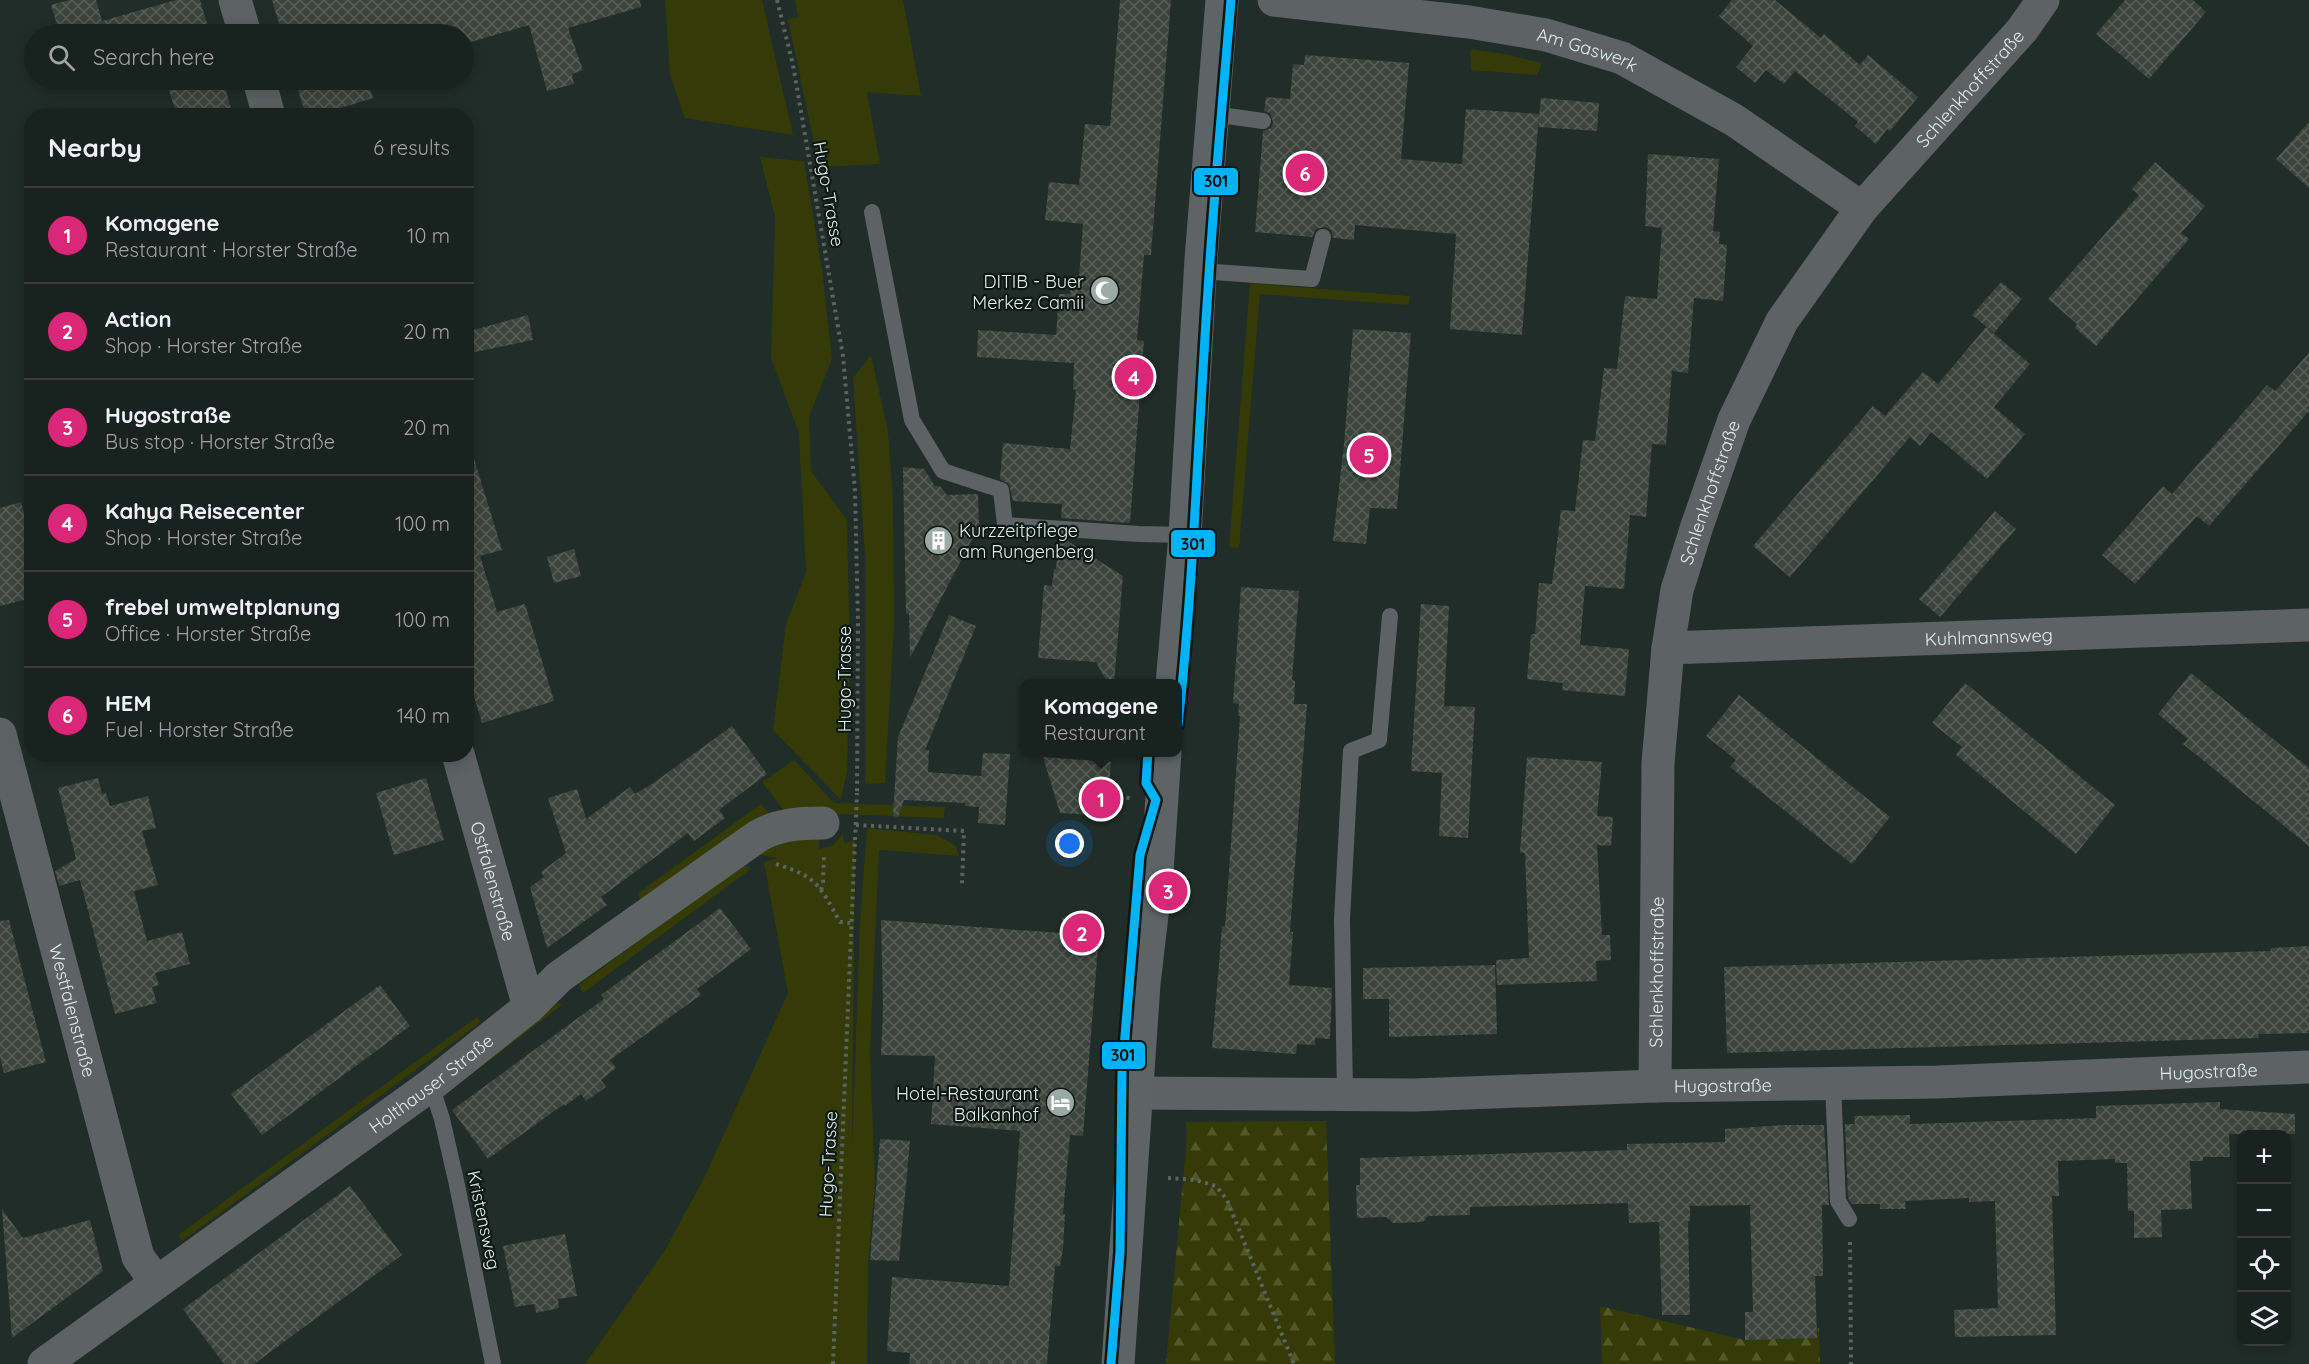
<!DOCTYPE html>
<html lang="en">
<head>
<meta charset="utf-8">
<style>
  body { margin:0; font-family:Quicksand,sans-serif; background:#252f2c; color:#f1f3f6 }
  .controls { position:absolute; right:18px; bottom:18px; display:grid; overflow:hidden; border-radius:12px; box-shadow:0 3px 15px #0003 }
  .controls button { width:54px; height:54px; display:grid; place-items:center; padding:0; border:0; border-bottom:2px solid #363f3d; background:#18221f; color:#f1f3f6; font:30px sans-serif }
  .you { position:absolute; left:1070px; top:844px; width:21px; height:21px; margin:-15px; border:4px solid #fff; border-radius:50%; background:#1a73e8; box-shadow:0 0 0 9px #1a73e833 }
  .badge { display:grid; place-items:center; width:39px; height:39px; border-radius:50%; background:#db2777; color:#fff; font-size:20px; font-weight:700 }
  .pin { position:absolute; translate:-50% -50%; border:3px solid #fff; box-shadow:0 2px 6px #0006 }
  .popup { position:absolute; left:1020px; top:679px; width:162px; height:78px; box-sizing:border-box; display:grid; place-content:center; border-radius:12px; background:#18221f; filter:drop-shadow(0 2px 4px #0005); font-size:20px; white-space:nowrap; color:#9fa4a4 }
  .popup b { font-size:22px; color:#f1f3f6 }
  .popup::after { content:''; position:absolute; left:50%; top:100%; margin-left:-12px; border:12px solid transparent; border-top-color:#18221f }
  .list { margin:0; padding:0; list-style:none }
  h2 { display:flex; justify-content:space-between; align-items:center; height:78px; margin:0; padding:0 24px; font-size:26px }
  h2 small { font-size:20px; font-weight:400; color:#9fa4a4 }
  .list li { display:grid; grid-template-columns:39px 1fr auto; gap:18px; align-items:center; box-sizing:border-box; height:96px; padding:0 24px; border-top:2px solid #363f3d }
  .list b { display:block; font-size:22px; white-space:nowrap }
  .list p { margin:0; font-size:20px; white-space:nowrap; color:#9fa4a4 }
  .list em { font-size:20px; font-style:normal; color:#9fa4a4 }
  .icon { flex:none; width:33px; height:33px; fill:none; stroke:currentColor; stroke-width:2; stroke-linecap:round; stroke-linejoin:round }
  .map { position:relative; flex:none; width:2309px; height:1364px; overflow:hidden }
  .search { position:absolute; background:#18221f; box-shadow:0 3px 15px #0003; left:24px; top:24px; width:450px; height:66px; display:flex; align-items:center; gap:15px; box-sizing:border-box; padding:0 21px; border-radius:33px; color:#9fa4a4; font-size:22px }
  .panel { position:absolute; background:#18221f; box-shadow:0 3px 15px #0003; left:24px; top:108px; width:450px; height:654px; border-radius:24px }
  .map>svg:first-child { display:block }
  .green { fill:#343b06 }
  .forest { fill:url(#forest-firs) }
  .building { fill:url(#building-cross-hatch) }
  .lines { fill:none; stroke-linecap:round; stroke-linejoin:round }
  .path { stroke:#5c6361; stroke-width:4; stroke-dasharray:3 4.5; stroke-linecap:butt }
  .lane { stroke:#5d6362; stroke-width:16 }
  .street { stroke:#5d6362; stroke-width:33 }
  .secondary { stroke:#5d6464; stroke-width:33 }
  .path-bridge { stroke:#5c6361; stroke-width:4; stroke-dasharray:3 4.5; stroke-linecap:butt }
  .tram-1-casing { stroke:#0d1815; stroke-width:14 }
  .tram-1 { stroke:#00b2f6; stroke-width:9 }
  .labels { text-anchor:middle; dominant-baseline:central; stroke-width:4.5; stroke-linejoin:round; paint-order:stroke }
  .street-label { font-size:18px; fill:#dfeee9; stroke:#0d1815 }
  .poi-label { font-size:18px; fill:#dfeee9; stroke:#0d1815; text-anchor:end }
  .line-badge { stroke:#0d1815; stroke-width:2 }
  .pale-badge-label { font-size:16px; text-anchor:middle; font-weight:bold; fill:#111 }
</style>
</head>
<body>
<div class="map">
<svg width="2309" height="1364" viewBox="0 0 2309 1364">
  <defs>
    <pattern id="forest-firs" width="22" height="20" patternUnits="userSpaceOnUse" patternTransform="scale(1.5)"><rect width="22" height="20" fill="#343b06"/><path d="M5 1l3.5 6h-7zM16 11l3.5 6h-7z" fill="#51582a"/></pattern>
    <pattern id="building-cross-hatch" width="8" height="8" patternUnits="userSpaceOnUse" patternTransform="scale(1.5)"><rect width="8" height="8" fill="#3b443f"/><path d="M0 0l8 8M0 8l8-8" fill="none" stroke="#575f5b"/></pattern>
  </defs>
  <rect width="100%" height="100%" fill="#202d29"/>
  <g class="green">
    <path d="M665,0H762L793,135L685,118L670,76Z"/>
    <path d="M795,0H903L921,96L867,92L880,164L819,167L788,19L798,17Z"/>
    <path d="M1470,49L1504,54L1542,63L1537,75L1471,70Z"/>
    <path d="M760,157L804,161L822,269L832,359L809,417L811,471L847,520L850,652L847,771L841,800L773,730L786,624L806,572L799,433L771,358L775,217Z"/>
    <path d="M1250,283L1410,296L1409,305L1260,294L1239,548L1229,547Z"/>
    <path d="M871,355L888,431L893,502L894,626L885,783L865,784V555L853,378Z"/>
    <path d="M794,760L834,803L945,807L944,818L814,813L789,817L762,782Z"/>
    <path d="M761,804L770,815L646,906L637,894Z"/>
    <path d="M867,828L937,835L956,846L959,856L879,850L870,1052L875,1185L868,1262L867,1364H585L665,1250L705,1176L788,993L764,862L777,858L744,852L819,830V849L832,846L843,834L844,843L855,840L852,1150L860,922Z"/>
    <path d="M743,865L752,868L583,993L579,985Z"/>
    <path d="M559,1002L562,1005L452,1089L456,1078Z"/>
    <path d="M477,1017L481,1022L182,1241L178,1235Z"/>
  </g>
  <g class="forest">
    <path d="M1326,1121L1335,1364H1166L1186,1147V1122Z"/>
    <path d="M1600,1306L1745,1340L1819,1328L1820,1364H1602Z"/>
  </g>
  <g class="building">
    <path d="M69,0H96L102,21L176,0H200L210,34H60L51,5Z"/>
    <path d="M272,0H640L641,7L568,28L583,70L572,74L574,84L547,91L529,25L464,44V34H282Z"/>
    <path d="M1120,0H1171L1151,255H1144L1137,340L1144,341L1130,523L1061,518L1062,504L1013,501L1009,484L1000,479L1003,443L1070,449L1076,390L1073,389L1074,363L977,357L978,330L1056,335L1059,294H1070L1071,276H1079L1083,224L1045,220L1049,182L1079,185L1085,124L1110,126Z"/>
    <path d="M1732,0H1775L1821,38L1824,34L1860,65L1868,55L1918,97L1890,131L1887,129L1876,144L1855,126L1858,122L1795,71L1784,84L1766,70L1755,83L1736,67L1753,46L1719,16Z"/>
    <path d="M2125,0H2193L2206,12L2149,79L2096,34Z"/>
    <path d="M1305,55L1409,63L1401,159L1462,164L1466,109L1539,114L1522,335L1450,329L1456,234L1355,225L1354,240L1333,238L1331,230L1325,227L1316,229L1312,237L1255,232L1263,131L1271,128L1273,122L1270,113L1264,111L1266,97L1290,99L1293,64L1304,65Z"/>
    <path d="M166,80H223L233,116H177Z"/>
    <path d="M295,80H367L373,98L315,116H306Z"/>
    <path d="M1541,98L1599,103L1597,131L1538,127Z"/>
    <path d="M2309,122V188L2276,159Z"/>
    <path d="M1648,154L1719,159L1713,231L1720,232L1719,244L1727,245L1723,301L1694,298L1688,373L1672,371L1666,445L1652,444L1646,517L1630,515L1624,589L1585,586L1580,645L1629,649L1625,696L1562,690L1563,683L1527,679L1531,634H1535L1539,583L1552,584L1561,510L1575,511L1583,440L1595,441L1604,368L1617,369L1625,296L1657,299L1662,228L1645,226Z"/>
    <path d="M2155,162L2205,206L2181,233L2189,239L2096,346L2075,328L2077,324L2048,299L2139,195L2132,189Z"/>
    <path d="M2001,282L2022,299L1994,333L1972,315Z"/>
    <path d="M528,315L533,340L466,354V332Z"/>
    <path d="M1986,327L2030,364L1994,407L2025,434L1987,479L1931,432L1920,446L1910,437L1790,577L1753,546L1873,406L1885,416L1923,372L1938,384Z"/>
    <path d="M1353,329L1411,333L1397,509L1370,508L1366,544L1333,541L1344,444Z"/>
    <path d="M2309,353V411L2209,526L2197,516L2135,584L2102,555L2163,486L2172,494L2267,385L2275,391Z"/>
    <path d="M473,455L502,550L480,556L497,612L525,604L554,701L482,723L466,670V456Z"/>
    <path d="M903,467L924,469L935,486H940L947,495L978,494L979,526L910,658L909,614H906Z"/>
    <path d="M21,502L26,519L32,518V598L0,606V508Z"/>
    <path d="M1995,511L2016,529L1940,617L1919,599Z"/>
    <path d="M1059,539L1066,540L1123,576L1114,684H1108L1096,662L1038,658L1044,585L1052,586L1054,569H1056Z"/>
    <path d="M574,549L581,576L554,583L547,557Z"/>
    <path d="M1241,587L1299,591L1292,680L1295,681L1294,704H1307L1290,932H1293L1289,985L1332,988L1330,1039L1315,1038V1045L1297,1044L1296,1054L1212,1048L1222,926L1225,927L1240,716H1238L1239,704L1233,703Z"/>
    <path d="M1421,604L1449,606L1444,706L1475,707L1468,838L1439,836L1442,773L1411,771Z"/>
    <path d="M949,615L976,626L925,750H929L928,772L981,776L983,753L1010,754L1005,825L978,823L979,807L965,806V803L904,800L898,817L893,816L898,737Z"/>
    <path d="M2191,673L2309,768V846L2183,744L2188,739L2158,714Z"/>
    <path d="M1965,683L2115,805L2076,854L1956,755L1962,747L1932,723Z"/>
    <path d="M1739,695L1890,817L1852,864L1730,767L1736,760L1706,736Z"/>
    <path d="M732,726L767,774L719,810L725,818L694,841L688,833L601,897L607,905L547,948L530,887L544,877L541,872L566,853L548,798L577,789L586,819L630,787L635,794L652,784Z"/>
    <path d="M1043,757L1111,762L1107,816L1060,813Z"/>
    <path d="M1527,757L1602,762L1597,816L1613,817L1611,846L1597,845L1602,935H1610L1611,960L1596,961L1597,981L1497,985L1496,960L1529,958L1525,853L1520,852Z"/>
    <path d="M98,778L102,794L106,793L110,806L148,796L156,828L142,831L158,885L134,891L147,941L182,932L190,964L155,973L159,985L152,987L157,1003L115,1014L80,880L59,886L55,871L76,859L58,788Z"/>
    <path d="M426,778L444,840L394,855L376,793Z"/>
    <path d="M720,908L751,949L697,989L701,995L610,1060L616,1068L601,1080L606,1087L586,1101L581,1094L565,1106L564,1104L488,1159L452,1110L604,999L601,995Z"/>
    <path d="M1062,918L1100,921L1083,1136L1070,1135L1063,1214H1065L1063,1249L1060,1266H1055L1047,1364H909L910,1353L887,1351L892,1277L1009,1286L1020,1131L931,1124L935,1056L881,1055L883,1005L881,920L1061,933Z"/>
    <path d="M9,920L46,1062L4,1073L0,1057V921Z"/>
    <path d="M2309,946V1033L2258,1034L2259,1038L1727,1053L1724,967L2271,951L2270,948Z"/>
    <path d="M1495,965L1497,1034L1389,1037V999H1363V968Z"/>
    <path d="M380,985L410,1026L262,1135L231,1094Z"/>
    <path d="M2220,1102V1109L2295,1114V1134H2229L2230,1157H2203V1161H2190L2192,1209L2161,1210L2162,1237L2134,1238V1211H2128L2127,1163H2115V1159L2058,1161L2059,1196H2052L2056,1335L1955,1337L1954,1310L1998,1308L1995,1201L1969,1202V1198L1905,1201L1906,1209H1880V1204H1852L1848,1198L1845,1124H1855L1854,1116L1910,1115V1124L2096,1118V1106Z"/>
    <path d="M1782,1125H1824L1829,1205H1822L1823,1276H1815L1817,1338L1745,1340V1312H1753L1750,1205L1690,1206V1221H1688L1690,1315H1662L1659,1222L1629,1223L1628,1203L1470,1207V1215L1428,1216L1423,1222L1393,1223L1386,1217L1357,1218L1356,1185H1360V1158L1627,1150V1144L1725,1142V1129Z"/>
    <path d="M880,1139L910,1141L899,1261L870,1260Z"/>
    <path d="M350,1186L402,1255L254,1364H224L183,1309Z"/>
    <path d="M2,1209L23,1238L90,1220L103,1271L12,1338Z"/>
    <path d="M565,1234L577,1296L558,1299L559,1308L536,1313L534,1304L515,1307L503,1246Z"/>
  </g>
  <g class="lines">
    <g class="path">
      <path d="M777,0L793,65L843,356L855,491L858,623L857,793"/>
      <path d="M1119,797L1130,798"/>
      <path d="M856,825L964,831L962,884"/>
      <path d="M776,864C818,877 819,885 840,922L850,923"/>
      <path d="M821,890L823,883L824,855"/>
      <path d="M1168,1178L1195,1180L1216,1186L1227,1200L1294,1364"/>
      <path d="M1850,1242L1851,1364"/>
      <path d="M833,1364L855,840"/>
    </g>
    <g class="lane">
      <path d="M1213,114L1263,121"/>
      <path d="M872,212L912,420L943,471L1001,490L1005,525L1139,534L1185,535"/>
      <path d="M1200,271L1312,279L1323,237"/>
      <path d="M1833,1084L1838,1201L1849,1219"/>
      <path d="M431,1085L442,1119L457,1185L493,1364"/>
      <path d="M1345,1095L1342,919L1351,751L1379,740L1390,616"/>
    </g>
    <g class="street">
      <path d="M235,0L245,34"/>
      <path id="s1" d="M1274,0L1469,22L1546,35L1622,58L1734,120L1862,208"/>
      <path d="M259,80L269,116"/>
      <path id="s2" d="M1668,648L2309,625"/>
      <path id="s3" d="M0,734L138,1257L156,1282"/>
      <path id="s4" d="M458,754L529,1007"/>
      <path id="s5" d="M1655,1086L1658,763L1668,648L1677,590L1697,526L1734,420L1782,321L1862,208L2022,30L2043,0"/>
      <path id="s6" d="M1138,1093L1415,1095L1655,1086L1937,1082L2309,1067"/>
      <path id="s7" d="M44,1364L431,1085L529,1007L559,977L758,836C779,824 800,823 823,823"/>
    </g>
    <g class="secondary">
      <path d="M1172,684L1185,535L1201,259L1222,0"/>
      <path d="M1118,1364L1144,984L1157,872L1165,752"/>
    </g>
    <path class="path-bridge" d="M855,840L857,793"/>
    <defs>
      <g id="tram-1">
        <path d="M1178,725C1194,580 1198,435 1208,290C1214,193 1223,97 1231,0"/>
        <path d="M1111,1364L1120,1252L1122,1072L1140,855L1156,800L1146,783L1148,752"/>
      </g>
    </defs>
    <use href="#tram-1" class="tram-1-casing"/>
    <use href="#tram-1" class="tram-1"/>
  </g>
  <defs>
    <symbol id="mosque-disc" viewBox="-11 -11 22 22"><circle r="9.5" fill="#9caaa6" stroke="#0d1815"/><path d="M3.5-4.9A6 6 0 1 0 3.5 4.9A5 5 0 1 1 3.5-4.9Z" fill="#fff"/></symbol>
    <symbol id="building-disc" viewBox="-11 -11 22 22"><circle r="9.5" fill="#9caaa6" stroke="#0d1815"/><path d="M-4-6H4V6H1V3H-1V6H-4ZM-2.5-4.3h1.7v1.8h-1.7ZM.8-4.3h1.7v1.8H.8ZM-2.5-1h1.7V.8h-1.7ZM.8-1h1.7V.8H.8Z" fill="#fff"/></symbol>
    <symbol id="hotel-disc" viewBox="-11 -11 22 22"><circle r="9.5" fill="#9caaa6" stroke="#0d1815"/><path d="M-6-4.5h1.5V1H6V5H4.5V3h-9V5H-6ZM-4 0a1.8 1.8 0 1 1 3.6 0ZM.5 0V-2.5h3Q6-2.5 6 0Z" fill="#fff"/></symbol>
  </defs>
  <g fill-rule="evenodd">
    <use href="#mosque-disc" x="1088" y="274" width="33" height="33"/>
    <use href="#building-disc" x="922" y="524" width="33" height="33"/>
    <use href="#hotel-disc" x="1044" y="1086" width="33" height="33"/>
  </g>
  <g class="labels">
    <g class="street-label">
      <text stroke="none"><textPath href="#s1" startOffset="318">Am Gaswerk</textPath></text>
      <text stroke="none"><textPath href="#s5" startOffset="1086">Schlenkhoffstraße</textPath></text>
      <text transform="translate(829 194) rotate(80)">Hugo-Trasse</text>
      <text stroke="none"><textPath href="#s5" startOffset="600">Schlenkhoffstraße</textPath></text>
      <text stroke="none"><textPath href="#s2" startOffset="321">Kuhlmannsweg</textPath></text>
      <text transform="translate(844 679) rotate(-90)">Hugo-Trasse</text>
      <text stroke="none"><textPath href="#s4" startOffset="132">Ostfalenstraße</textPath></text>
      <text stroke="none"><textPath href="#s5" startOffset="114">Schlenkhoffstraße</textPath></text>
      <text stroke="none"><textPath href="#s3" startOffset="286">Westfalenstraße</textPath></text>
      <text stroke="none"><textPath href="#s6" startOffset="1071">Hugostraße</textPath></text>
      <text stroke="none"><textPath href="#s7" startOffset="478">Holthauser Straße</textPath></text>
      <text stroke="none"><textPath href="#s6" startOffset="585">Hugostraße</textPath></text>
      <text transform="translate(828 1164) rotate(-87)">Hugo-Trasse</text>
      <text transform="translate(484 1220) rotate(78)">Kristensweg</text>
    </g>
    <g class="poi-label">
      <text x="1084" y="281">DITIB - Buer<tspan x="1084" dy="21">Merkez Camii</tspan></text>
      <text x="959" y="530" text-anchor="start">Kurzzeitpflege<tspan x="959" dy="21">am Rungenberg</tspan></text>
      <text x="1039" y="1093">Hotel-Restaurant<tspan x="1039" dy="21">Balkanhof</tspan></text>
    </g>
  </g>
  <g class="line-badge">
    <rect x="1193" y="167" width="46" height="29" rx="6" fill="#00b2f6"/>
    <rect x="1170" y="529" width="46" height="29" rx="6" fill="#00b2f6"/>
    <rect x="1101" y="1041" width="45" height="29" rx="6" fill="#00b2f6"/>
  </g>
  <g class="pale-badge-label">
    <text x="1216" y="187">301</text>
    <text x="1193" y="550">301</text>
    <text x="1123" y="1061">301</text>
  </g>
</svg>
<div class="controls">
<button>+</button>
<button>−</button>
<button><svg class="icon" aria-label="locate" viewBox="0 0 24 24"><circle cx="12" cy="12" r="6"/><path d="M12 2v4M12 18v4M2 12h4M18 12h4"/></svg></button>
<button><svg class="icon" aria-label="layers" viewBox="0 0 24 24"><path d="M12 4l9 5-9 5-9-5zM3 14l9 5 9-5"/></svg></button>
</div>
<div class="you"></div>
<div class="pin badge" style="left:1101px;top:799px">1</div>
<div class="popup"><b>Komagene</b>Restaurant</div>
<div class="pin badge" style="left:1082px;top:933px">2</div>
<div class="pin badge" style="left:1168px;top:891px">3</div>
<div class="pin badge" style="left:1134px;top:377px">4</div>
<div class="pin badge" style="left:1369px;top:455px">5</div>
<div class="pin badge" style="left:1305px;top:173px">6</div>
<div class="search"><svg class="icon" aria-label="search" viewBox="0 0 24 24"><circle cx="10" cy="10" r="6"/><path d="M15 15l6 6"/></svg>Search here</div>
<section class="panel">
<h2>Nearby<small>6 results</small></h2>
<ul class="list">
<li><span class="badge">1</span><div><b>Komagene</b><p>Restaurant · Horster Straße</p></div><em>10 m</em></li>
<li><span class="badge">2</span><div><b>Action</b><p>Shop · Horster Straße</p></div><em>20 m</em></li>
<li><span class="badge">3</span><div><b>Hugostraße</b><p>Bus stop · Horster Straße</p></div><em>20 m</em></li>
<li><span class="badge">4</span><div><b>Kahya Reisecenter</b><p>Shop · Horster Straße</p></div><em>100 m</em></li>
<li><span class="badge">5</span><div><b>frebel umweltplanung</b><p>Office · Horster Straße</p></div><em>100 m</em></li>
<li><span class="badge">6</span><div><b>HEM</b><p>Fuel · Horster Straße</p></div><em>140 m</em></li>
</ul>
</section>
</div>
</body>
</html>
